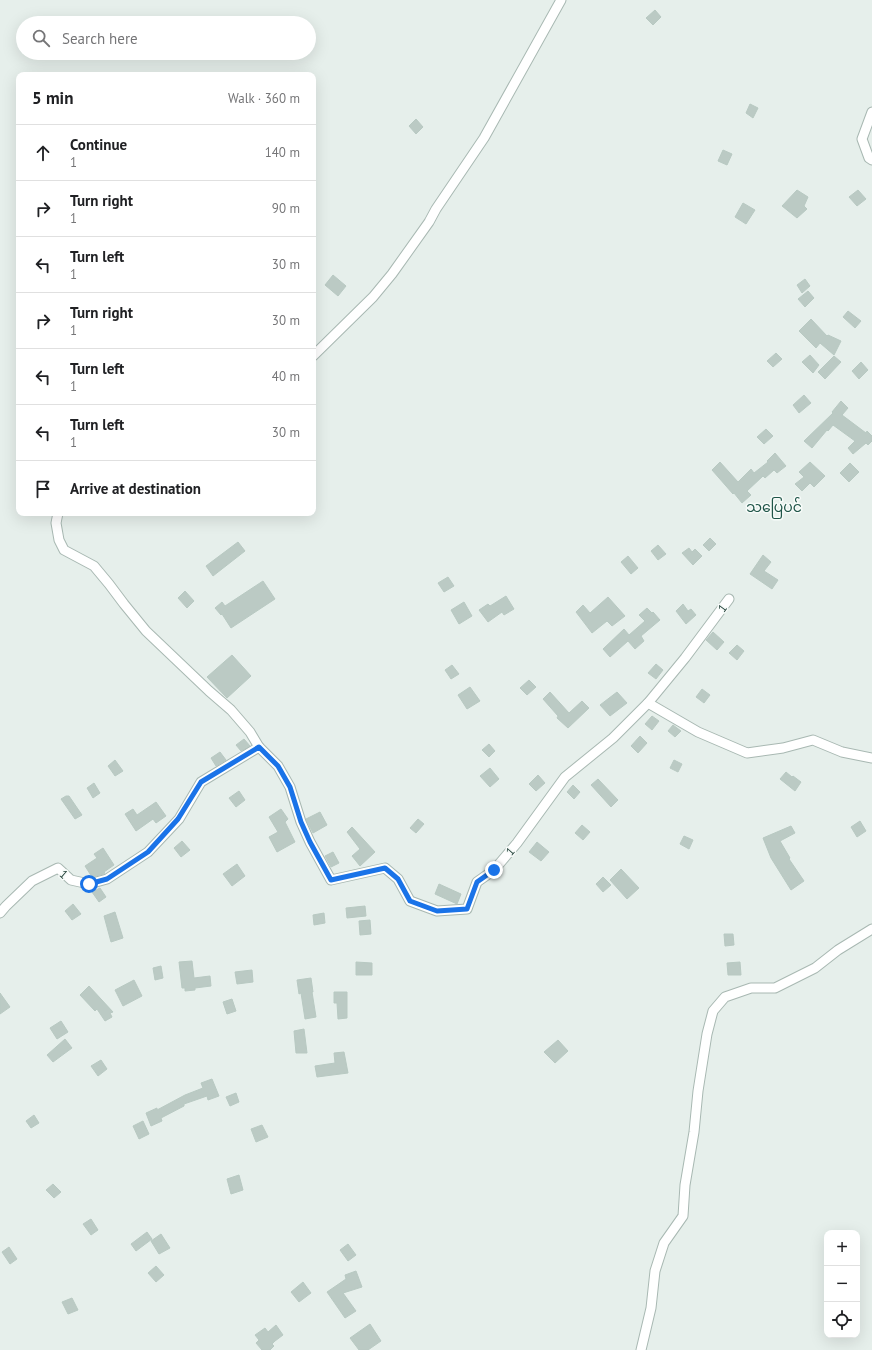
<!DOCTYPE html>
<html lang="en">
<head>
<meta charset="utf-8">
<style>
  body { margin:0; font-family:"PT Sans","Noto Sans Myanmar",sans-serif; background:#f2f2f2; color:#202124 }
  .controls { position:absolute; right:12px; bottom:12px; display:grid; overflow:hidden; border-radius:8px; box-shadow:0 4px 16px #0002 }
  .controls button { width:36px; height:36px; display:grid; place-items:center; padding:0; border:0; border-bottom:1px solid #e0e0e0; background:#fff; color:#202124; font:20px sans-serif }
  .stop { position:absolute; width:12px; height:12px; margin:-9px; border:3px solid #1a73e8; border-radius:50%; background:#fff }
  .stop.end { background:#1a73e8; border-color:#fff; box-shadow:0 1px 4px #0008 }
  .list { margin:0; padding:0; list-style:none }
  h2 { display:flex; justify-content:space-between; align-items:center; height:52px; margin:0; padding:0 16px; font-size:17px }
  h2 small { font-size:13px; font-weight:400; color:#757577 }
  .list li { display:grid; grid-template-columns:26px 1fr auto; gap:12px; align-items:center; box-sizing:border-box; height:56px; padding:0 16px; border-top:1px solid #e0e0e0 }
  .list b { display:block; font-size:15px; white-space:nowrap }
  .list p { margin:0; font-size:13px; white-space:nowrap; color:#757577 }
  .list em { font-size:13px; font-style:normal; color:#757577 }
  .icon { flex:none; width:22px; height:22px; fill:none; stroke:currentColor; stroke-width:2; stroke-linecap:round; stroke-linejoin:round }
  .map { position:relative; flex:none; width:872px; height:1350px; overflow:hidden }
  .search { position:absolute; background:#fff; box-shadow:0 4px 16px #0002; left:16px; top:16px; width:300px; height:44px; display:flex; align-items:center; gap:10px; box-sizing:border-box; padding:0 14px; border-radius:22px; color:#757577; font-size:15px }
  .panel { position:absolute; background:#fff; box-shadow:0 4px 16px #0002; left:16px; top:72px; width:300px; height:444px; border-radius:8px }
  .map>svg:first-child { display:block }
  .building { fill:#bbcac4; stroke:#b8c9c2 }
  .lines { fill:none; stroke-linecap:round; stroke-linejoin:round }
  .street-casing { stroke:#a8b8b2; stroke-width:11 }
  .street { stroke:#fff; stroke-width:9 }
  .route { stroke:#1a73e8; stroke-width:5 }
  .labels { text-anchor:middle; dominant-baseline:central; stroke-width:3; stroke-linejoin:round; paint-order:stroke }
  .street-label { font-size:12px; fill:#24423a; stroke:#f7fbf9 }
  .quarter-label { font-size:14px; fill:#1f5548; stroke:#f7fbf9 }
</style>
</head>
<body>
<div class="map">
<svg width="872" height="1350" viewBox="0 0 872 1350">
  <rect width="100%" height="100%" fill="#e6efeb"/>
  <g class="building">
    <path d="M655,10L661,17L653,25L646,18Z"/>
    <path d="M750,104L758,108L753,118L746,113Z"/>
    <path d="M416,119L423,127L416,134L409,126Z"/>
    <path d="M723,150L732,154L727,165L718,161Z"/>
    <path d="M797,190L808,197L804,206L807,209L797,218L782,206Z"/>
    <path d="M858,190L866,199L857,206L849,197Z"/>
    <path d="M743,203L755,210L746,224L735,217Z"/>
    <path d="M333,275L346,286L338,296L325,285Z"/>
    <path d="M805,279L810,286L802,293L797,285Z"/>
    <path d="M808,291L814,298L805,307L798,299Z"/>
    <path d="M848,311L861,321L855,328L843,317Z"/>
    <path d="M811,319L827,336L828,335L841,341L834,355L820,343L816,348L799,331Z"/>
    <path d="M776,353L782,359L773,367L767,361Z"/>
    <path d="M810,355L819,365L813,373L802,362Z"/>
    <path d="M834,356L841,362L825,379L818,372Z"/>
    <path d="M861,362L868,370L859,379L852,371Z"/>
    <path d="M804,395L811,403L799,413L793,405Z"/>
    <path d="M841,401L848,408L842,415L866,433L867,431L872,436V441L868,445L866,443L853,454L848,448L855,441L833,425L828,431L827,430L812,448L804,441L833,413L832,412Z"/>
    <path d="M766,429L773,436L764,444L757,437Z"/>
    <path d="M775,453L786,466L777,473L774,470L765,478L763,476L747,491L751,495L742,503L734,493L733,494L712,470L720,462L738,482L751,469L754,473L768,462L767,461Z"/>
    <path d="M810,462L825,476L814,487L810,483L802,491L795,484L804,477L799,472Z"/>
    <path d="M850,463L859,472L849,482L840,473Z"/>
    <path d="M710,538L716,544L709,551L703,545Z"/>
    <path d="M238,542L245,551L213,576L206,566Z"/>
    <path d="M658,545L666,554L658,560L651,551Z"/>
    <path d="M689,548L692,552L695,549L702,556L693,565L682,553Z"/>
    <path d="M763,555L771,562L764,571L778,580L772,589L750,574Z"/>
    <path d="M628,556L638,568L631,574L621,562Z"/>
    <path d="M448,577L454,586L444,592L438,583Z"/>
    <path d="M263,581L275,599L231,628L222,614L221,615L215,608L222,602L225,606Z"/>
    <path d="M185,591L194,601L187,608L178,598Z"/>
    <path d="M506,596L514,609L504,615L502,612L488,622L479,610L488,604L490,606Z"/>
    <path d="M608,597L625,616L612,626L607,621L592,633L576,612L583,605L590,613Z"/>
    <path d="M464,602L472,616L459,624L451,610Z"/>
    <path d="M683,604L688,611L691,609L696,615L686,624L676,611Z"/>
    <path d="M647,608L652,613L653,612L660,620L641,636L644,641L635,649L628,641L610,657L603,649L624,629L629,635L645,621L639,615Z"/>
    <path d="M713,632L724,642L717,650L706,640Z"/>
    <path d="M737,645L744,651L737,660L729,653Z"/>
    <path d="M232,655L251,676L227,698L207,677Z"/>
    <path d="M656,664L663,670L656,679L648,673Z"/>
    <path d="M452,665L459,674L451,679L445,670Z"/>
    <path d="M529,680L536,687L527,695L520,688Z"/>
    <path d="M470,687L480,701L467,709L458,695Z"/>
    <path d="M702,689L710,695L704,703L696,697Z"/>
    <path d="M550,692L569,713L582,701L589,708L568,728L557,718L558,716L543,699Z"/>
    <path d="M617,692L627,703L610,716L600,705Z"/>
    <path d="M652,716L659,721L652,730L645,724Z"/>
    <path d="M673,725L681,731L675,737L668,731Z"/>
    <path d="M640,736L647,743L638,753L631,746Z"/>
    <path d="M244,739L250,746L241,751L236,745Z"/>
    <path d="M489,744L495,751L489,757L482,750Z"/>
    <path d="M220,752L226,760L216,766L211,758Z"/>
    <path d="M115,760L123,771L115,776L108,766Z"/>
    <path d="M674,760L682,764L678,772L670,768Z"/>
    <path d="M490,768L499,779L490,787L480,776Z"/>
    <path d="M786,772L792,777L793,776L801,782L795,791L780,779Z"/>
    <path d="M538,775L545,783L536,791L529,784Z"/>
    <path d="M598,779L618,800L611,807L591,785Z"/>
    <path d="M94,783L100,793L93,798L87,788Z"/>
    <path d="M573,785L580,792L574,799L567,792Z"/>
    <path d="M239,791L245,800L236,807L229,798Z"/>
    <path d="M66,796H69L82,815L75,819L61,799Z"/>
    <path d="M156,802L166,816L156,823L153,819L136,831L125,814L133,809L137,815Z"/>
    <path d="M281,809L288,819L285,822L295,842L277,852L269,837L278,832L269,817Z"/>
    <path d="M320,812L327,825L313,833L306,819Z"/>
    <path d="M418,819L424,824L416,833L410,828Z"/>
    <path d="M860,821L866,831L857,837L851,827Z"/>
    <path d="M582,825L590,832L583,840L575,833Z"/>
    <path d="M791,826L795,833L780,841L790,858L789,859L804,881L791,890L771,858L763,838Z"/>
    <path d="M352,827L375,852L360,866L352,856L360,849L347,832Z"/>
    <path d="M684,836L693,840L689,849L680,844Z"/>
    <path d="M182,841L190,850L181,857L174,848Z"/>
    <path d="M537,842L549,852L541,861L529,852Z"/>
    <path d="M103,848L114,865L104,872L105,873L103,874L92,877L85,866L97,858L94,854Z"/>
    <path d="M333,852L339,863L331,867L325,856Z"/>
    <path d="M237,864L245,876L232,886L223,874Z"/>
    <path d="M621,869L639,888L627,899L610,880Z"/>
    <path d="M603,877L611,885L603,892L596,884Z"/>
    <path d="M439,884L461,894L457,904L435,894Z"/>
    <path d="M100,888L106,897L99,902L92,892Z"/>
    <path d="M73,904L81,914L72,920L65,911Z"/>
    <path d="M365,906L366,916L347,918L346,908Z"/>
    <path d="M115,912L123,938L111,942L104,916Z"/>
    <path d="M324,913L325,923L314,925L313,915Z"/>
    <path d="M370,920L371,934L360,935L359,921Z"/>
    <path d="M724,934H733L734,945L725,946Z"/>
    <path d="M192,961L194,978L210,976L211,986L195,988V990L185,991V988H182L179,962Z"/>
    <path d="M356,962L372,963V975H356Z"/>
    <path d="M740,962L741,975H728L727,963Z"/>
    <path d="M161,966L163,978L155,980L153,968Z"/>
    <path d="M252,970L253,982L237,984L235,972Z"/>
    <path d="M311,978L313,992H312L316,1017L305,1019L301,993L299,994L297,980Z"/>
    <path d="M134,980L142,996L123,1006L115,990Z"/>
    <path d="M89,986L113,1012L110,1013L112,1017L105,1021L97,1009L95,1011L80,995Z"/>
    <path d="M334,992H347V1018L338,1019L337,1003H334Z"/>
    <path d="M0,993L10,1007L0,1014Z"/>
    <path d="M232,999L236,1011L227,1014L223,1002Z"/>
    <path d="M61,1021L68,1032L57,1039L50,1028Z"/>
    <path d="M304,1029L307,1053H296L294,1031Z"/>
    <path d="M65,1039L72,1048L53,1062L47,1055Z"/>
    <path d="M558,1040L568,1051L555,1063L544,1052Z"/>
    <path d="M344,1052L348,1073L317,1077L315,1066L335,1063L334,1053Z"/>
    <path d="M101,1060L107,1069L98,1076L91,1066Z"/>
    <path d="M212,1079L219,1096L208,1100L207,1096L184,1104V1106L161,1118L162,1121L151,1126L146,1113L157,1108V1110L185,1095L203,1088L201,1083Z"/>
    <path d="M236,1093L239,1102L230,1106L226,1097Z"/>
    <path d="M34,1115L39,1123L31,1128L26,1121Z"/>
    <path d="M143,1121L149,1134L139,1139L133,1126Z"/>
    <path d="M262,1125L268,1137L256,1142L251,1129Z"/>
    <path d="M239,1175L243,1190L231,1194L227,1179Z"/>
    <path d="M53,1184L61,1192L54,1198L46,1190Z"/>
    <path d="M91,1219L98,1230L91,1235L83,1224Z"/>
    <path d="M147,1232L152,1239L136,1251L131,1244Z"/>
    <path d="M161,1234L170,1248L159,1254L151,1241Z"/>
    <path d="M348,1244L356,1255L348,1261L340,1250Z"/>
    <path d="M9,1247L17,1259L10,1264L2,1252Z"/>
    <path d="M156,1266L164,1275L156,1282L148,1273Z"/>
    <path d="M356,1271L362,1287L343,1293L356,1311L345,1318L327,1292L346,1279L345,1275Z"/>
    <path d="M303,1282L311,1293L299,1302L291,1292Z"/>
    <path d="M72,1298L78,1310L68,1314L62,1302Z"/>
    <path d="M370,1324L381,1341L368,1350H359L350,1338Z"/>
    <path d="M276,1325L283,1335L275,1341L272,1344L274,1346L270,1350H262L256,1343L259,1340L255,1335L265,1328L268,1332Z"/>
  </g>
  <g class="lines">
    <defs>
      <g id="street">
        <path d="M872,112L862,139L869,158L872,160"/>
        <path d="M313,356L373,297L392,274L429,222L436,209L484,138L561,0"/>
        <path d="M58,513L56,523L59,540L64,550L94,566L109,584L124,604L146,631L209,691L231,710L250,732L259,747"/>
        <path d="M648,703L698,732L747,753L783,748L813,740L842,752L872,758"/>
        <path d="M0,913L6,906L32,881L58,868L71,880L89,884L107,879L148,852L179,819L201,782L259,747L278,766L290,787L301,822L310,842L331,880L385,868L398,879L410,901L437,911L467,909L477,882L494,870L517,843L565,777L613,738L648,703L685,658L729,599"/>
        <path d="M641,1350L651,1308L655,1271L664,1243L683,1216L685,1185L694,1132L698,1091L707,1034L713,1011L725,997L751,988H775L815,968L838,950L872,929"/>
      </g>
    </defs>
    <use href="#street" class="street-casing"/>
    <use href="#street" class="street"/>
  </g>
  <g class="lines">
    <path class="route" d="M89,884L107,879L148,852L178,819L201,782L259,747L278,766L290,787L301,822L310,842L331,880L385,868L398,879L410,901L437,911L467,909L477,882L494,870"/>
  </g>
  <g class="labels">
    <g class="street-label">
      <text transform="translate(722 608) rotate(-53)">1</text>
      <text transform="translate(510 851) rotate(-49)">1</text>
      <text transform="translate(64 874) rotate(41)">1</text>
    </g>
    <g class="quarter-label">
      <text x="774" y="507">သပြေပင်</text>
    </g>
  </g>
</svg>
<div class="controls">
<button>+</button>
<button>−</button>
<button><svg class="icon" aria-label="locate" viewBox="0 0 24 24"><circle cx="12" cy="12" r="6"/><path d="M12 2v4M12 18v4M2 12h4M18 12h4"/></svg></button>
</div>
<div class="stop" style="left:89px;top:884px"></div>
<div class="stop end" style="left:494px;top:870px"></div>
<div class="search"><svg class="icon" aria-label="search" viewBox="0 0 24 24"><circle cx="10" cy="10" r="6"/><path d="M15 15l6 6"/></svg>Search here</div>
<section class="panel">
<h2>5 min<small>Walk · 360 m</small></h2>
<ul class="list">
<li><svg class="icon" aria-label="ahead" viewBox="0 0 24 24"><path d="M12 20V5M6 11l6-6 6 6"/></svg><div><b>Continue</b><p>1</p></div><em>140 m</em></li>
<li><svg class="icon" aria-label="right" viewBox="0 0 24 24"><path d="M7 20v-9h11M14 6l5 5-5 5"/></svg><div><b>Turn right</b><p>1</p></div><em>90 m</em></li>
<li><svg class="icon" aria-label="left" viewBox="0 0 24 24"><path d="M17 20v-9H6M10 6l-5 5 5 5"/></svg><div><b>Turn left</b><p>1</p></div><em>30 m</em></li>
<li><svg class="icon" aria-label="right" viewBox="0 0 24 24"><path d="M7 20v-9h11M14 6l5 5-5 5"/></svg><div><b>Turn right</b><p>1</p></div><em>30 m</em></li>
<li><svg class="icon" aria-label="left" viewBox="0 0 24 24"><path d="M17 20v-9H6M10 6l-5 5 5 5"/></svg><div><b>Turn left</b><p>1</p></div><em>40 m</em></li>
<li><svg class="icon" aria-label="left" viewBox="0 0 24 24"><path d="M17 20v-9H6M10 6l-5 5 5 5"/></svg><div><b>Turn left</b><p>1</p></div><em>30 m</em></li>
<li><svg class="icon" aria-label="arrive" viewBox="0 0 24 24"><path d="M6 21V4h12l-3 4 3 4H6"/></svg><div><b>Arrive at destination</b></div></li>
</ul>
</section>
</div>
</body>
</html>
